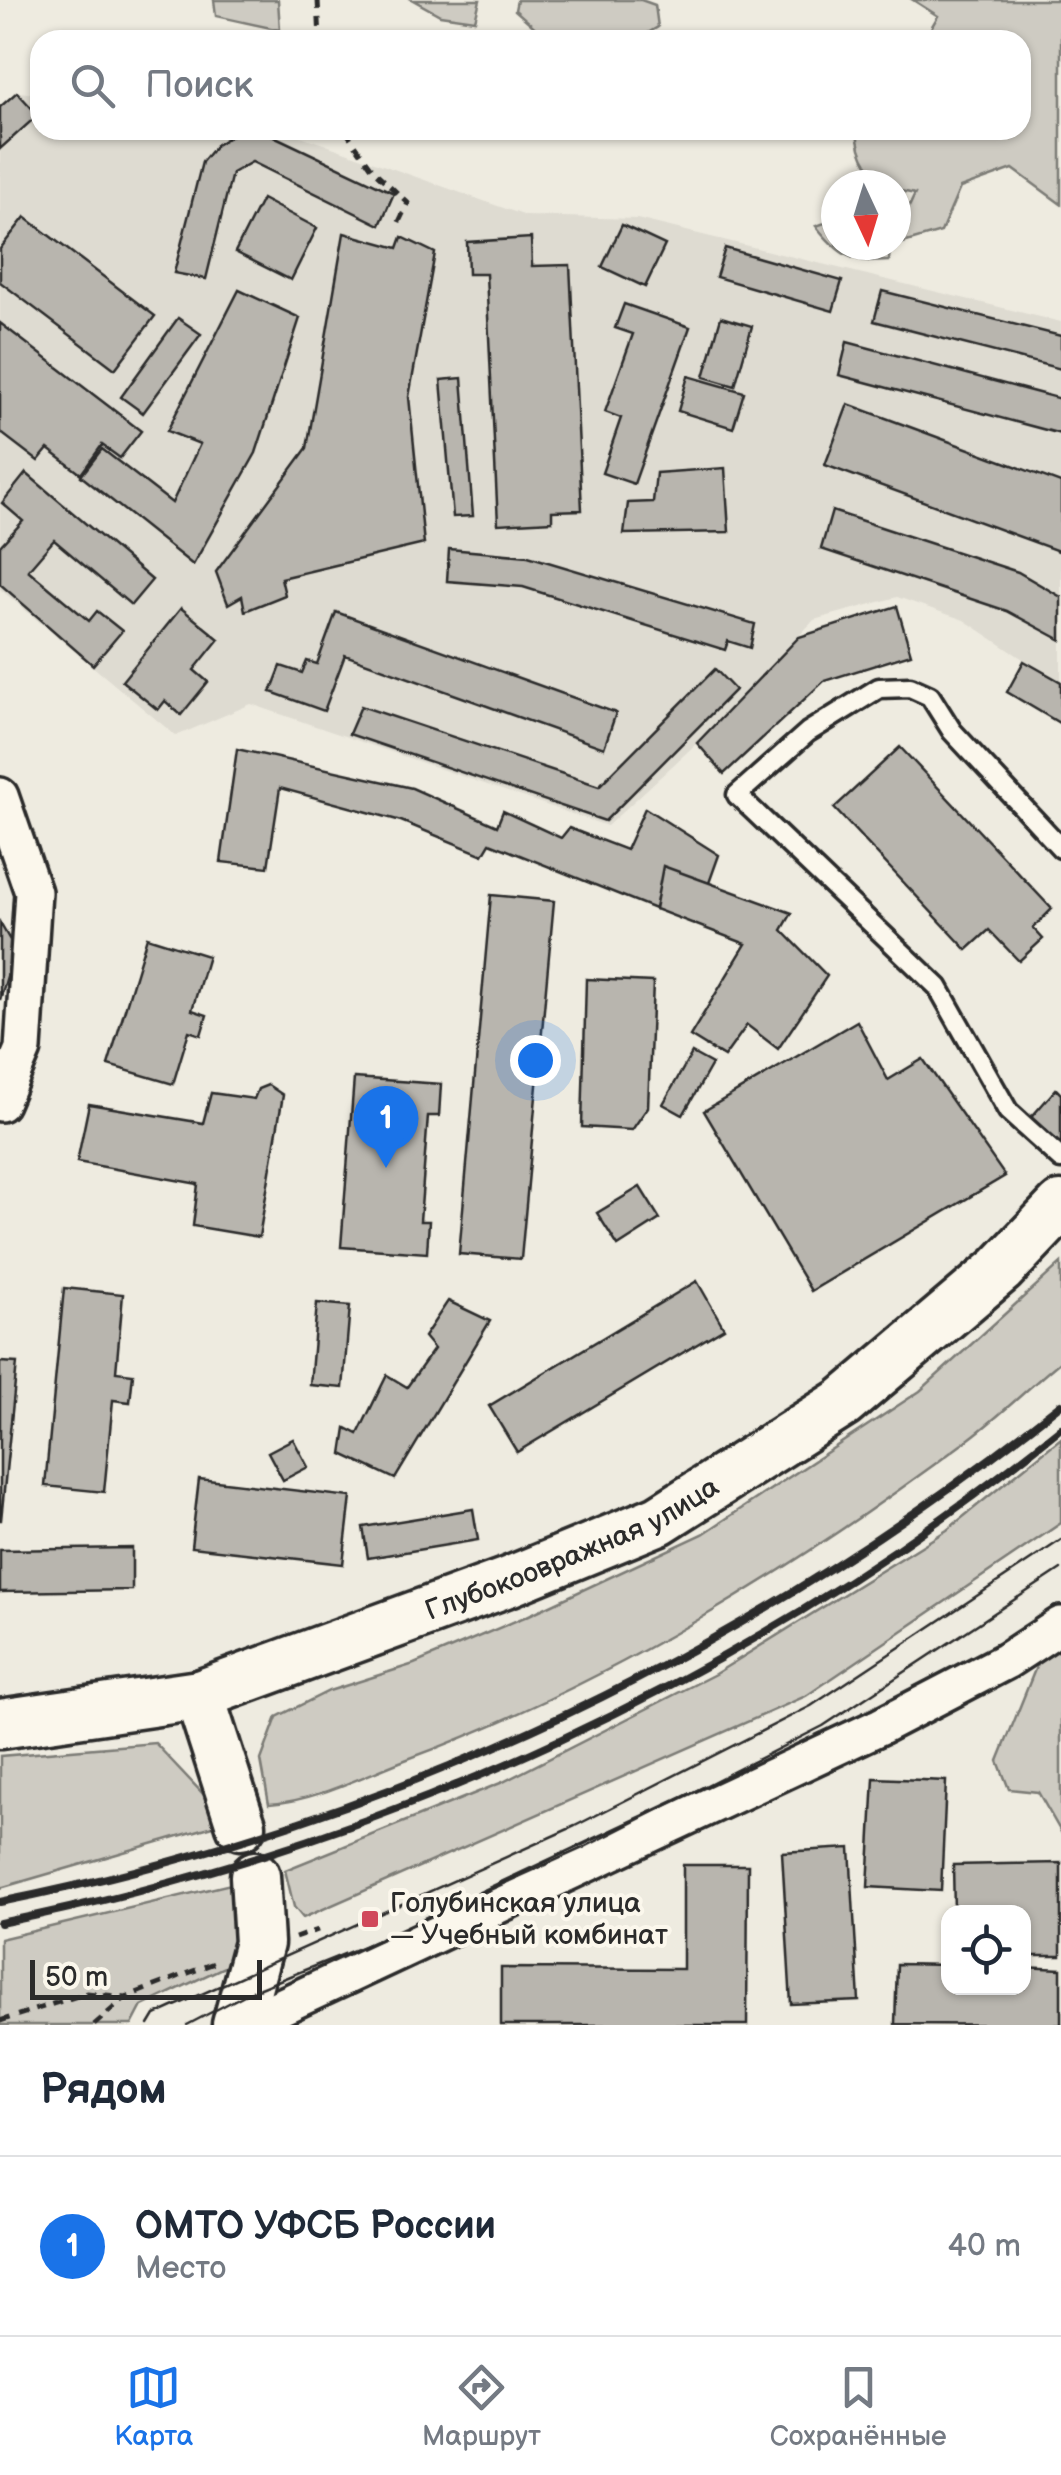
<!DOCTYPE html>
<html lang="ru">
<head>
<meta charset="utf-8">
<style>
  body { margin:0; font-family:"Balsamiq Sans",sans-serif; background:#f6f6f7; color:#1f2937 }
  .controls { position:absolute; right:30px; bottom:30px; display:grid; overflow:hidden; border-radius:20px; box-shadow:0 2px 8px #0004 }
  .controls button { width:90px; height:90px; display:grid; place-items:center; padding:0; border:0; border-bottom:2px solid #e0e1e3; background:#fff; color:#1f2937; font:50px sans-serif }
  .compass { position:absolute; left:821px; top:170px; width:90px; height:90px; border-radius:50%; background:#fff; box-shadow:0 2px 8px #0004; rotate:176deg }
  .scale { position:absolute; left:30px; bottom:25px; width:232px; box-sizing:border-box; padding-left:10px; border:5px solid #2b2b2b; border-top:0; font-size:28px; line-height:35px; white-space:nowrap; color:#2b2b2b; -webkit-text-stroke:8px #fbf7ec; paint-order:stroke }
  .you { position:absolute; left:535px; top:1060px; width:35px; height:35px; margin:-25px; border:8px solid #fff; border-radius:50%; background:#1a73e8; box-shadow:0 0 0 15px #1a73e833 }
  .badge { display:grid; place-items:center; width:65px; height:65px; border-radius:50%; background:#1a73e8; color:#fff; font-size:32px; font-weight:700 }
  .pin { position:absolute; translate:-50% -82px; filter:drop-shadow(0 2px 5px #0008) }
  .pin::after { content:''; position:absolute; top:52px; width:35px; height:30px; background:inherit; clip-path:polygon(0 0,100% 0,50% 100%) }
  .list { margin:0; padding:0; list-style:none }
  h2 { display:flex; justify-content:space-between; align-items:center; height:130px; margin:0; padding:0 40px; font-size:42px }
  h2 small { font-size:32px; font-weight:400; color:#747a83 }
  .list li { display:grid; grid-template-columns:65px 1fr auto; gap:30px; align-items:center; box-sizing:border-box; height:180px; padding:0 40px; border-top:2px solid #e0e1e3 }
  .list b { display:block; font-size:38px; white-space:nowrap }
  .list p { margin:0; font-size:32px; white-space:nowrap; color:#747a83 }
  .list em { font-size:32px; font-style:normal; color:#747a83 }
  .icon { flex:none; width:55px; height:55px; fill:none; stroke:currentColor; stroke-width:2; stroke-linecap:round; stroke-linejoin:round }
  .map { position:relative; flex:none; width:1061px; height:2025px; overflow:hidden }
  .search { position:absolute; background:#fff; box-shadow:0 2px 8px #0004; left:30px; right:30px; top:30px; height:110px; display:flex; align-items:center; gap:25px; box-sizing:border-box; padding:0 35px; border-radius:30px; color:#747a83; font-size:38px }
  .sheet { height:310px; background:#fff }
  nav { display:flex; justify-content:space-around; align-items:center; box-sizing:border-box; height:140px; border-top:2px solid #e0e1e3; background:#fff; font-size:28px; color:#747a83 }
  nav a { display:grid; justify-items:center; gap:5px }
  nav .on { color:#1a73e8 }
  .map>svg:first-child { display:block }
  .built { fill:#dedbd1 }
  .green { fill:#cecbc2; stroke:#7c7b76; stroke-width:2.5 }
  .building { fill:#b8b5ae; stroke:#2b2b2b; stroke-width:2.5 }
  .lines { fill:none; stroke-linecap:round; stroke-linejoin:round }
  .lane-casing { stroke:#2b2b2b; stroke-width:25 }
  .street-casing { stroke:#2b2b2b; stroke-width:42 }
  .secondary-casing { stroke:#2b2b2b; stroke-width:55 }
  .path { stroke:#2b2b2b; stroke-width:5; stroke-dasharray:10 8; stroke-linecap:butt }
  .lane { stroke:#fbf7ec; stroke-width:18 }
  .street { stroke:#fbf7ec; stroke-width:35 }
  .secondary { stroke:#fbf7ec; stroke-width:48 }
  .tram { stroke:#2b2b2b; stroke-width:2.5 }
  .rail { stroke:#2b2b2b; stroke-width:8 }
  .poi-dot { fill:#d1495b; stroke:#fbf7ec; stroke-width:4 }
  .labels { text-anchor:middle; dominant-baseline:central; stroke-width:8; stroke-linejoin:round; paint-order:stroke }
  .street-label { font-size:28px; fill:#2b2b2b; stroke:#fbf7ec }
  .poi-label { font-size:28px; fill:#2b2b2b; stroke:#fbf7ec; text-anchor:start }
</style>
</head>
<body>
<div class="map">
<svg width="1061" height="2025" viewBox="0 0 1061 2025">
  <rect width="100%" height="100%" fill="#eeebe0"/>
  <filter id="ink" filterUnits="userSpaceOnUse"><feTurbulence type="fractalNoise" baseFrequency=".01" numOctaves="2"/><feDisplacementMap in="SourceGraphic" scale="20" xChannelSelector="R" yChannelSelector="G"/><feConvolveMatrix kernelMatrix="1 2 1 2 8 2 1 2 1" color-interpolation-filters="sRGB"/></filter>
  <g filter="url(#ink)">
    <path class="built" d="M17,92L40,94V130H284L526,216L637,219L1061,322V684L964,620L897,597L814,620L697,743L607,826L251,704L176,736L0,589V107Z"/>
    <g class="green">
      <path d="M214,0H278L280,30L216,16Z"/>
      <path d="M413,0H480L475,20L440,15Z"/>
      <path d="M517,0H641L655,5L658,27L636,40H535L539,31L515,10Z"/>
      <path d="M913,0H1061V204L1013,169L960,188L941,232L896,245V213L909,207L915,194L896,190V185C871,181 858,154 857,130H1021V40H924L938,16Z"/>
      <path d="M836,219V245H895L890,247L889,261C851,264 838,254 816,226Z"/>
      <path d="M1061,1263V1361C1030,1386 1001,1415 969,1439C796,1568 608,1685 405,1760C363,1776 315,1801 269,1804L261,1760L277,1717L329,1691L414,1664L527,1616L703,1534L920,1391Z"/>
      <path d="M1061,1438V1523L806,1696L303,1918L294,1907L285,1870L503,1782L715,1674L947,1530Z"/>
      <path d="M1061,1648V1832L1038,1792L1009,1789L998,1761L1040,1657Z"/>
      <path d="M155,1743L221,1813L220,1824L0,1888V1756Z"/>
      <path d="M243,1881L239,1960L142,2006L132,2025H0V1939Z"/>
    </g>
    <g class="building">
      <path d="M17,92L38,115L0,149V107Z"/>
      <path d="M261,130L394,193L380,225L252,162L232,173L206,279L174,273L202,162L216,145L237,132Z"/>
      <path d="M262,199L317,228L291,280L235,252Z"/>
      <path d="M25,217L155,316L115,369L0,282V249Z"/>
      <path d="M622,225L665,245L645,287L602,267Z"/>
      <path d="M344,233L398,248L402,237L435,253L409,397L424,544L281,578L285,595L245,611L242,596L228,604L216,572L307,448Z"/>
      <path d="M531,238L532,266L570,265L582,510L552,511V521L498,524L486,274H468L467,242Z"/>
      <path d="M725,248L842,281L833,311L716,277Z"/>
      <path d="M239,290L300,318L256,453L193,565L81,476L102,449L172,503L200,444L167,431Z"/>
      <path d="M882,291L1061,336V369L874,321Z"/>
      <path d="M624,304L690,327L634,484L602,473L621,418L605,412L633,334L615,328Z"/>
      <path d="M721,317L752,326L735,386L704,377Z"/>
      <path d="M178,318L201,334L143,413L121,397Z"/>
      <path d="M0,323L141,431L120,458L102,445L81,474L48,449L38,461L0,432Z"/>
      <path d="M847,342L1061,399V434L839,375Z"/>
      <path d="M688,376L744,392L733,428L678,411Z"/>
      <path d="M462,378L473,516L453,517L441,380Z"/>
      <path d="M848,404L1061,483V552L825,465Z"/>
      <path d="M725,468L729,532L624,534L628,503L653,502L656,473Z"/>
      <path d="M26,473L152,580L131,605L54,540L28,570L89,621L97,611L122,631L93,665L0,584V546L23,521L2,503Z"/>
      <path d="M832,511L1018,572L1061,597V640L1007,611L821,549Z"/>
      <path d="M449,549L528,556L755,624L750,648L728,641L725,650L523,587L447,581Z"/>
      <path d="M897,606L911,654L824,681L724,774L697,743L799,637Z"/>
      <path d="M181,608L219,639L194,670L208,682L181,715L165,701L158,710L122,681Z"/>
      <path d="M336,612L616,713L604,748L345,655L324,711L271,692L281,666L302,673L307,661L317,664Z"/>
      <path d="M1024,661L1061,682V724L1007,692Z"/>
      <path d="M715,669L735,690L605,821L349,734L361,706L599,786Z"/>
      <path d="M900,747L1052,909L1033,928L1043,939L1019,961L989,930L967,950L834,808Z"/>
      <path d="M237,749L412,788L497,826L503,811L561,838L569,828L626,850L645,808L719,855L709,883L666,869L655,909L490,843L483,855L401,821L280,788L268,867L221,862Z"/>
      <path d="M663,866L792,913L782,930L827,976L778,1049L747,1025L724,1057L690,1036L746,944L655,909Z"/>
      <path d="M491,895L554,901L521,1259L459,1254Z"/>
      <path d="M0,923L15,949L0,1000Z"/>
      <path d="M147,937L208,956L192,1010L207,1015L201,1035L189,1031L173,1084L108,1065Z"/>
      <path d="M586,979L653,982L648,1107L632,1130L582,1127Z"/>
      <path d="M857,1021L888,1080L923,1059L1005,1176L811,1291L704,1111Z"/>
      <path d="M692,1053L712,1064L683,1115L663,1104Z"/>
      <path d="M354,1078L441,1084L439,1116H428L420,1221H429L427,1253L341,1247Z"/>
      <path d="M268,1085L283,1095L259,1237L193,1226L198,1184L77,1162L89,1104L203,1123L211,1093L254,1099L258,1089Z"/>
      <path d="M1056,1089L1061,1094V1150L1028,1121Z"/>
      <path d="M640,1187L660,1219L618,1246L597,1213Z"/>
      <path d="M697,1281L724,1328L517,1452L489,1406Z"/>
      <path d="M64,1288L123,1294L116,1372L133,1374L130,1402L113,1400L104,1492L45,1486Z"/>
      <path d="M448,1301L490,1321L395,1479L342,1454L346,1428L358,1434L387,1375L407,1387L434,1349L424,1337Z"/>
      <path d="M317,1303L350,1306L343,1388L310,1385Z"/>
      <path d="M0,1362L17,1363L1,1520H0Z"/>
      <path d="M293,1439L308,1467L283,1480L268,1452Z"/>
      <path d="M199,1479L351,1497L343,1564L191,1547Z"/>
      <path d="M473,1509L478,1540L368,1558L363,1527Z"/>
      <path d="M132,1548V1590L0,1592V1550Z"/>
      <path d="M874,1778L946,1781L941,1891L868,1887Z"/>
      <path d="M850,1848L859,2001L791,2004L782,1852Z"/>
      <path d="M1061,1863V1956H1024V1912H954L953,1865Z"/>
      <path d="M683,1865H748L747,2025H501V1968L683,1969Z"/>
      <path d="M897,1964L948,1965V1988H1024V1967L1061,1969V2025L895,2024Z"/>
    </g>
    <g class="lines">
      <defs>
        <path id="lane" d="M1061,848L952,731L930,696L910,687L879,688L808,732L737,795L938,987L1008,1111L1061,1159"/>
        <g id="street">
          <path d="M0,796L33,892L23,1049L0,1103"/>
          <path d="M242,2025L881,1726L1006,1661L1061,1625"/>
        </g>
        <g id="secondary">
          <path d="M199,1695L241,1825"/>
          <path id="s1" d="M0,1724L199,1695L508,1582L659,1520L843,1403L1001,1269L1061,1206"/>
          <path d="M237,2025L259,1943L255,1876"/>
        </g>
      </defs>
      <use href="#lane" class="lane-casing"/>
      <use href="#street" class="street-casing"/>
      <use href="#secondary" class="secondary-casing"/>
      <g class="path">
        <path d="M318,0L320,40"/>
        <path d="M345,130L374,171L408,203L397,226"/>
        <path d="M295,1938L318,1930"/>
        <path d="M0,2021L87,1993L126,1997"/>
        <path d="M94,2025L126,1997L214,1963"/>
      </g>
      <use href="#lane" class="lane"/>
      <use href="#street" class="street"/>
      <use href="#secondary" class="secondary"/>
      <g class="tram">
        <path d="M149,2025L155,2015L575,1826L811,1706L1061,1540"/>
        <path d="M187,2025L250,1992L379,1940L585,1847L823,1726L1061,1569"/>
      </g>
      <g class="rail">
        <path d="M0,1902C393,1823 748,1653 1061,1404"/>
        <path d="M0,1923C388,1845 753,1677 1061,1428"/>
      </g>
    </g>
  </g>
  <rect class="poi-dot" x="360" y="1909" width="20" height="20" rx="5"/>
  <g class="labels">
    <g class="street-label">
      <text stroke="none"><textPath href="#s1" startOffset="602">Глубокоовражная улица</textPath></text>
    </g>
    <g class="poi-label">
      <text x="390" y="1903">Голубинская улица<tspan x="390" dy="32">— Учебный комбинат</tspan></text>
    </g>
  </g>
</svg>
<div class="controls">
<button><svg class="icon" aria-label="locate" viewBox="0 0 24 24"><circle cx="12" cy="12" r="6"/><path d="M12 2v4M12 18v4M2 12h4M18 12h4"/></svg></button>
</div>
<svg class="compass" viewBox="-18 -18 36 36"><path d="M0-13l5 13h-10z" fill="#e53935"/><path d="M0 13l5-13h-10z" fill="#747a83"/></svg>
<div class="scale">50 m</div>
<div class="you"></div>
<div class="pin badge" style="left:386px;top:1168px">1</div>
<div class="search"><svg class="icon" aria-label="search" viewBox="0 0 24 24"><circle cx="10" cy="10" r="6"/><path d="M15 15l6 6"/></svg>Поиск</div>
</div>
<section class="sheet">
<h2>Рядом<small></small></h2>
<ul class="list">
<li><span class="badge">1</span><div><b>ОМТО УФСБ России</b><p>Место</p></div><em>40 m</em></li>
</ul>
</section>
<nav>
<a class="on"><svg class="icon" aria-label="map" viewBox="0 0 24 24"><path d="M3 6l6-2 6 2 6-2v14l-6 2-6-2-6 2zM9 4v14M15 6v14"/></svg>Карта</a>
<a><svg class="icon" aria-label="directions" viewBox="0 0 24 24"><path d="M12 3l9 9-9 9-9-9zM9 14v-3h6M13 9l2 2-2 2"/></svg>Маршрут</a>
<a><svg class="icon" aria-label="saved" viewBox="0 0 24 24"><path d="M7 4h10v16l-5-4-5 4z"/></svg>Сохранённые</a>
</nav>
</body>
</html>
